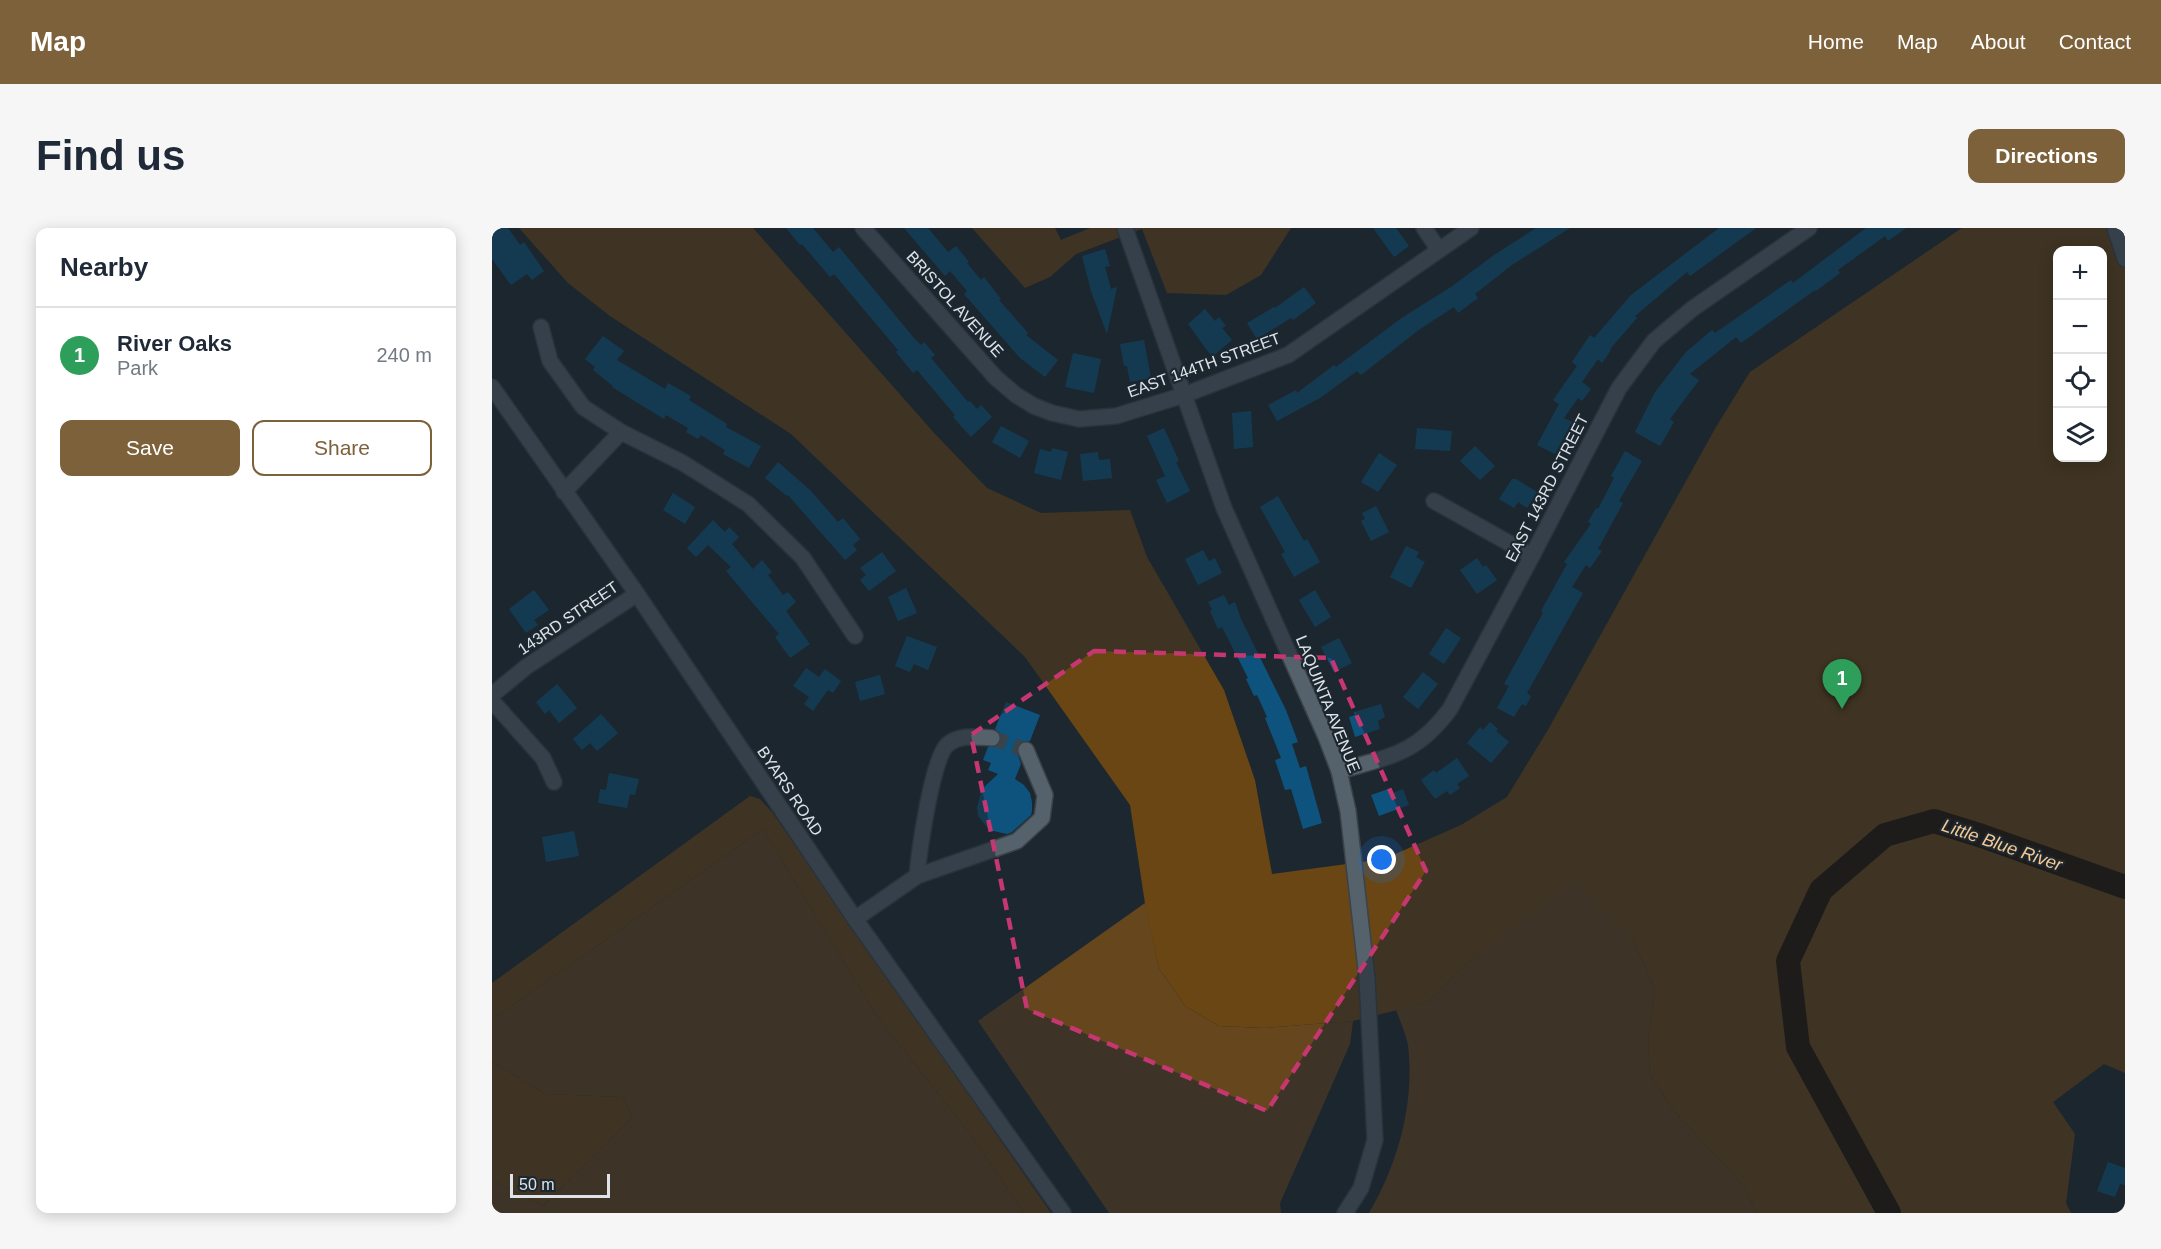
<!DOCTYPE html>
<html lang="en">
<head>
<meta charset="utf-8">
<style>
  body { margin:0; font-family:Helvetica,sans-serif; background:#f6f6f7; color:#1f2937 }
  .controls { position:absolute; right:18px; top:18px; display:grid; overflow:hidden; border-radius:12px; box-shadow:0 3px 15px #0003 }
  .controls button { width:54px; height:54px; display:grid; place-items:center; padding:0; border:0; border-bottom:2px solid #e0e1e3; background:#fff; color:#1f2937; font:30px sans-serif }
  .scale { position:absolute; left:18px; bottom:15px; width:100px; box-sizing:border-box; padding-left:6px; border:3px solid #dde3e9; border-top:0; font-size:16px; line-height:21px; white-space:nowrap; color:#dde3e9; -webkit-text-stroke:4px #1c272f; paint-order:stroke }
  .you { position:absolute; left:890px; top:632px; width:21px; height:21px; margin:-15px; border:4px solid #fff; border-radius:50%; background:#1a73e8; box-shadow:0 0 0 9px #1a73e833 }
  .badge { display:grid; place-items:center; width:39px; height:39px; border-radius:50%; background:#7d613b; color:#fff; font-size:20px; font-weight:700 }
  .pin { position:absolute; translate:-50% -50px; filter:drop-shadow(0 2px 3px #0008) }
  .pin::after { content:''; position:absolute; top:32px; width:21px; height:18px; background:inherit; clip-path:polygon(0 0,100% 0,50% 100%) }
  .list { margin:0; padding:0; list-style:none }
  h2 { display:flex; justify-content:space-between; align-items:center; height:78px; margin:0; padding:0 24px; font-size:26px }
  h2 small { font-size:20px; font-weight:400; color:#747a83 }
  .list li { display:grid; grid-template-columns:39px 1fr auto; gap:18px; align-items:center; box-sizing:border-box; height:96px; padding:0 24px; border-top:2px solid #e0e1e3 }
  .list b { display:block; font-size:22px; white-space:nowrap }
  .list p { margin:0; font-size:20px; white-space:nowrap; color:#747a83 }
  .list em { font-size:20px; font-style:normal; color:#747a83 }
  .actions { display:flex; gap:12px; padding:18px 24px }
  .actions a { flex:1; padding:14px 0; border:2px solid #7d613b; border-radius:12px; text-align:center; font-size:21px; color:#7d613b }
  .actions .main { background:#7d613b; color:#fff }
  .icon { flex:none; width:33px; height:33px; fill:none; stroke:currentColor; stroke-width:2; stroke-linecap:round; stroke-linejoin:round }
  .map { position:relative; flex:none; width:1633px; height:985px; overflow:hidden; border-radius:12px }
  header { display:flex; align-items:center; gap:36px; box-sizing:border-box; height:84px; padding:0 30px; background:#7d613b; color:#fff }
  header strong { font-size:28px }
  nav { display:flex; gap:33px; margin-inline-start:auto; font-size:21px }
  .intro { display:flex; align-items:center; justify-content:space-between; box-sizing:border-box; height:144px; padding:0 36px }
  h1 { margin:0; font-size:42px }
  .button { padding:15px 27px; border-radius:12px; background:#7d613b; color:#fff; font-size:21px; font-weight:700 }
  main { display:flex; gap:36px; padding:0 36px }
  aside { flex:1; background:#fff; border-radius:12px; box-shadow:0 3px 15px #0003 }
  .map>svg:first-child { display:block }
  .green { fill:#6a4615; fill-rule:evenodd }
  .forest { fill:#66461d }
  .lines { fill:none; stroke-linecap:round; stroke-linejoin:round }
  .river { stroke:#210; stroke-width:24 }
  .building { fill:#0d537d }
  .minor-tunnel { stroke:#39434b; stroke-width:15; stroke-dasharray:15 8; stroke-linecap:butt }
  .minor-casing { stroke:#3a4349; stroke-width:18 }
  .minor { stroke:#55616b; stroke-width:15 }
  .marked { fill:none; stroke:#c63670; stroke-width:4.5; stroke-dasharray:12 8; stroke-linejoin:round }
  .labels { text-anchor:middle; dominant-baseline:central; stroke-width:4.5; stroke-linejoin:round; paint-order:stroke }
  .street-label { font-size:16px; fill:#dde3e9; stroke:#1c272f }
  .water-label { font-size:18px; font-style:italic; fill:#f7c891; stroke:#1c272f }
</style>
</head>
<body>
<header>
<strong>Map</strong>
<nav><a>Home</a><a>Map</a><a>About</a><a>Contact</a></nav>
</header>
<div class="intro"><h1>Find us</h1><a class="button">Directions</a></div>
<main>
<aside>
<h2>Nearby<small></small></h2>
<ul class="list">
<li><span class="badge" style="background:#2e9e5b">1</span><div><b>River Oaks</b><p>Park</p></div><em>240 m</em></li>
</ul>
<div class="actions"><a class="main">Save</a><a>Share</a></div>
</aside>
<div class="map">
<svg width="1633" height="985" viewBox="0 0 1633 985">
  <rect width="100%" height="100%" fill="#1c272f"/>
  <g class="green">
    <path d="M27,0H261L443,206L495,260L549,285L638,282L655,329L732,462L763,552L780,646L892,631L969,597L1015,569L1057,500L1224,199L1258,144L1470,0H1633V845L1612,836L1561,874L1583,906L1574,975L1579,985H1264L1252,958L1183,884L1158,848L1156,812L1163,762L1140,709L985,726L934,775L861,793L772,800L727,798L693,778L667,740L654,682L638,577L533,429L299,206L118,88L76,55ZM1566,22H1610V230H1566Z"/>
    <path d="M480,0H563L569,12L598,0H799L769,47L734,67L675,65L650,1L584,26L558,49L533,60Z"/>
    <path d="M258,568L268,571L280,584L559,985H532L478,906L382,784L271,601L0,792V755Z"/>
    <path d="M0,834L54,866L131,869L140,890L51,978L0,952Z"/>
  </g>
  <g class="forest">
    <path d="M271,601L382,784L478,906L532,985H0V952L51,978L140,890L131,869L54,866L0,834V792Z"/>
    <path d="M1081,650L1140,709L1163,762L1156,812L1158,848L1183,884L1252,958L1264,985H877C906,936 923,875 916,817C914,806 908,793 904,782L934,775L985,726Z"/>
    <path d="M653,675L667,740L693,778L727,798L772,800L861,793L858,816L788,975L789,985H617L486,793Z"/>
  </g>
  <g class="lines">
    <path class="river" d="M1397,985L1306,819L1296,733L1329,662L1393,607L1442,593L1490,608L1633,659"/>
  </g>
  <g class="building">
    <path d="M0,0H16L28,17L32,14L52,43L40,52L35,46L19,57L0,31Z"/>
    <path d="M294,0H321L341,24L347,19L421,109L429,117L432,114L443,127L439,130L476,174L478,173L485,181L489,177L500,189L479,209L461,189L463,187L425,142L421,145L404,124L406,122L342,46L338,49L310,16L308,17Z"/>
    <path d="M412,0H436L456,24L464,18L477,34L475,35L489,52L492,49L509,71L507,72L536,105L534,107L566,132L553,149L528,130L472,66L475,63L458,43L453,48Z"/>
    <path d="M881,0H904L917,18L902,29Z"/>
    <path d="M1044,0H1078L1020,37L983,66L986,70L966,85L962,79L928,101L869,147L865,143L828,170L785,193L776,177L804,162L805,165L842,137L844,139L911,89L959,59L1002,27Z"/>
    <path d="M1227,0H1264L1198,48L1195,44L1143,88L1145,90L1118,121L1119,122L1110,135L1106,131L1090,154L1099,161L1090,173L1086,170L1072,190L1080,194L1063,226L1045,217L1067,176L1061,172L1085,138L1080,134L1098,107L1102,110L1139,67Z"/>
    <path d="M1374,0H1414L1396,13L1393,8L1346,42L1348,45L1324,63L1323,62L1249,115L1244,109L1198,146L1207,152L1178,191L1182,194L1168,218L1143,204L1163,164L1194,124L1220,102L1223,105L1299,52L1301,55Z"/>
    <path d="M613,21L618,38L613,39L619,61L625,59L615,106L599,63L590,28Z"/>
    <path d="M812,59L824,75L801,92L799,90L765,111L755,95L782,79L783,80Z"/>
    <path d="M713,81L723,93L727,89L734,98L730,100L740,112L720,129L696,96Z"/>
    <path d="M111,108L132,123L125,132L173,161L176,155L199,168L197,172L235,196L234,199L269,218L257,240L231,226L233,222L209,207L206,211L194,204L196,200L174,187L172,191L120,159L121,158L101,142L103,139L93,131Z"/>
    <path d="M652,112L659,150L638,154L635,138H632L628,116Z"/>
    <path d="M581,125L609,131L602,165L573,159Z"/>
    <path d="M759,183L761,219L742,221L740,185Z"/>
    <path d="M509,198L537,213L528,230L500,214Z"/>
    <path d="M672,200L687,233L684,234L698,263L675,275L664,252L673,248L655,208Z"/>
    <path d="M925,200L960,203L958,223L923,221Z"/>
    <path d="M983,218L1003,238L988,252L968,233Z"/>
    <path d="M560,220L576,224L569,252L542,245L548,221L559,224Z"/>
    <path d="M1133,223L1150,233L1127,273L1131,275L1106,321L1110,323L1098,340L1094,337L1080,359L1091,365L1035,465L1039,468L1034,478L1030,476L1022,489L1005,480L1017,458L1012,456L1051,385L1049,383L1075,336L1072,334L1099,296L1096,294L1104,280L1106,281L1122,250L1119,248Z"/>
    <path d="M606,224L607,232L618,231L620,250L591,253L588,226Z"/>
    <path d="M887,225L905,237L886,264L869,254Z"/>
    <path d="M286,234L319,263L346,294L351,290L368,311L361,317L365,322L353,332L296,267L295,268L273,250Z"/>
    <path d="M1020,251H1024L1045,264L1035,280L1026,274L1022,280L1007,271Z"/>
    <path d="M181,265L203,279L193,296L171,282Z"/>
    <path d="M786,268L812,313L815,311L828,334L802,349L789,326L793,324L768,279Z"/>
    <path d="M884,278L897,304L879,313L869,293L873,291L870,285Z"/>
    <path d="M221,292L233,304L237,299L247,309L240,316L261,341L270,332L280,344L276,347L291,367L296,364L304,374L294,383L318,416L298,430L283,409L287,406L234,343L239,339L216,317L204,329L195,320Z"/>
    <path d="M914,318L927,324L924,329L933,334L919,360L898,349Z"/>
    <path d="M711,322L717,333L723,330L730,345L706,357L693,331Z"/>
    <path d="M390,324L404,343L377,363L368,352L374,347L368,340Z"/>
    <path d="M985,330L991,339L994,337L1005,352L985,366L968,342Z"/>
    <path d="M414,360L425,385L406,393L396,369Z"/>
    <path d="M42,362L57,382L42,392L46,397L34,405L17,381Z"/>
    <path d="M823,362L839,389L823,399L807,372Z"/>
    <path d="M732,367L737,377L743,374L749,391L794,482L806,514L800,516L808,540L814,538L830,595L811,601L799,561L793,562L783,532L789,530L773,490L775,489L765,467L762,468L754,451L756,450L730,399L726,401L718,383L720,381L716,374Z"/>
    <path d="M954,400L969,410L952,436L937,426Z"/>
    <path d="M415,408L445,419L436,442L422,436L418,444L403,438Z"/>
    <path d="M847,410L860,435L842,444L829,419Z"/>
    <path d="M314,440L327,449L333,441L349,453L341,465L336,462L321,483L312,476L317,469L301,458Z"/>
    <path d="M931,444L946,456L926,481L911,469Z"/>
    <path d="M388,447L393,466L368,473L363,454Z"/>
    <path d="M65,456L85,480L67,495L57,482L53,486L44,474Z"/>
    <path d="M514,474L548,487L538,513H530L524,521L529,536L523,551L532,557L538,565L540,574V583L539,587L520,604L515,606L497,602L486,588L485,579L490,561L506,546L496,542L499,535L491,532L496,519H504L508,515L509,506L503,501Z"/>
    <path d="M889,476L893,489L886,493L888,501L863,509L857,489L863,487L862,484Z"/>
    <path d="M109,486L126,505L105,523L98,515L90,522L81,511Z"/>
    <path d="M998,494L1006,501L1004,503L1017,514L999,535L975,515L988,499L991,502Z"/>
    <path d="M965,530L977,548L965,556L968,560L958,567L955,563L943,571L929,552L942,542L944,545Z"/>
    <path d="M117,545L147,551L143,567L138,566L135,580L106,575L108,561L114,562Z"/>
    <path d="M899,560L901,565L911,561L917,577L887,588L879,567Z"/>
    <path d="M82,603L87,628L54,634L50,609Z"/>
    <path d="M1616,934L1633,940V957L1628,956L1623,969L1605,963Z"/>
  </g>
  <g class="lines">
    <path class="minor-tunnel" d="M500,510L534,522"/>
    <defs>
      <g id="minor">
        <path d="M371,0L504,150L524,167L542,178L560,185L587,191L624,188L692,167L796,127L979,0"/>
        <path d="M633,0L732,280L834,509L847,543L856,583L875,750L883,912L869,960L853,985"/>
        <path d="M932,0L947,22"/>
        <path d="M1623,0L1633,31"/>
        <path d="M49,99L58,133L91,179L129,204L72,264"/>
        <path d="M0,159L145,366L363,691L571,985"/>
        <path d="M129,204L191,235L256,276L311,330L363,408"/>
        <path d="M942,273L1040,328"/>
        <path d="M0,467L34,439L145,366"/>
        <path d="M0,473L51,530L62,554"/>
        <path d="M847,543C898,528 924,527 958,481L1040,328L1127,160L1162,113L1200,81L1317,0"/>
        <path d="M425,648L525,613L550,590L553,567L534,522"/>
        <path d="M363,691L425,648C427,624 440,532 455,517C467,506 485,509 500,510"/>
      </g>
    </defs>
    <use href="#minor" class="minor-casing"/>
    <use href="#minor" class="minor"/>
  </g>
  <path d="M0 0H1633V985H0ZM602,423L839,430L934,643L775,883L535,781L479,507Z" fill="#1c272f" fill-opacity=".55" fill-rule="evenodd"/>
  <path class="marked" d="M602,423L839,430L934,643L775,883L535,781L479,507Z"/>
  <g class="labels">
    <g class="street-label">
      <text transform="translate(463 76) rotate(48)">BRISTOL AVENUE</text>
      <text transform="translate(712 137) rotate(-20)">EAST 144TH STREET</text>
      <text transform="translate(1055 260) rotate(-63)">EAST 143RD STREET</text>
      <text transform="translate(76 390) rotate(-34)">143RD STREET</text>
      <text transform="translate(836 476) rotate(68)">LAQUINTA AVENUE</text>
      <text transform="translate(298 563) rotate(56)">BYARS ROAD</text>
    </g>
    <g class="water-label">
      <text transform="translate(1510 617) rotate(19)">Little Blue River</text>
    </g>
  </g>
</svg>
<div class="controls">
<button>+</button>
<button>−</button>
<button><svg class="icon" aria-label="locate" viewBox="0 0 24 24"><circle cx="12" cy="12" r="6"/><path d="M12 2v4M12 18v4M2 12h4M18 12h4"/></svg></button>
<button><svg class="icon" aria-label="layers" viewBox="0 0 24 24"><path d="M12 4l9 5-9 5-9-5zM3 14l9 5 9-5"/></svg></button>
</div>
<div class="scale">50 m</div>
<div class="you"></div>
<div class="pin badge" style="left:1350px;top:481px;background:#2e9e5b">1</div>
</div>
</main>
</body>
</html>
